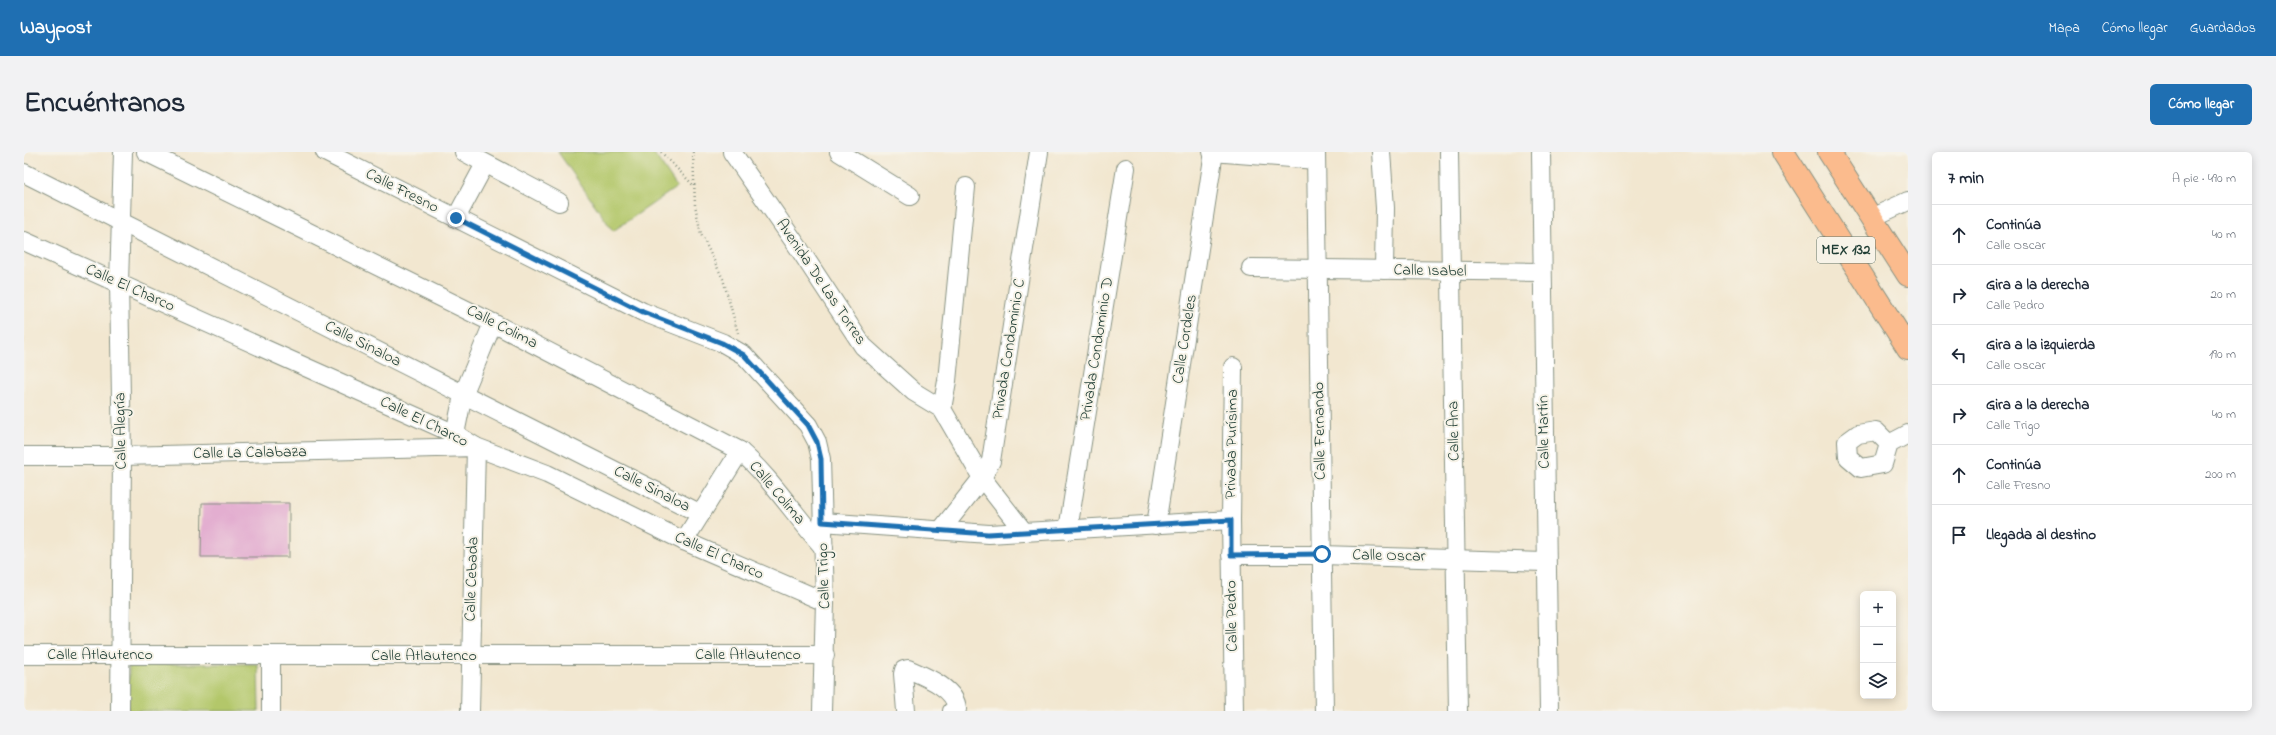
<!DOCTYPE html>
<html lang="es">
<head>
<meta charset="utf-8">
<style>
  body { margin:0; font-family:"Indie Flower",sans-serif; background:#f2f2f3; color:#1f2937 }
  .controls { position:absolute; right:12px; bottom:12px; display:grid; overflow:hidden; border-radius:6px; box-shadow:0 2px 10px #0003 }
  .controls button { width:36px; height:36px; display:grid; place-items:center; padding:0; border:0; border-bottom:1px solid #e0e1e3; background:#fff; color:#1f2937; font:20px sans-serif }
  .stop { position:absolute; width:12px; height:12px; margin:-9px; border:3px solid #1f6fb2; border-radius:50%; background:#fff }
  .stop.end { background:#1f6fb2; border-color:#fff; box-shadow:0 1px 4px #0008 }
  .list { margin:0; padding:0; list-style:none }
  h2 { display:flex; justify-content:space-between; align-items:center; height:52px; margin:0; padding:0 16px; font-size:17px }
  h2 small { font-size:13px; font-weight:400; color:#747a83 }
  .list li { display:grid; grid-template-columns:26px 1fr auto; gap:12px; align-items:center; box-sizing:border-box; height:60px; padding:0 16px; border-top:1px solid #e0e1e3 }
  .list b { display:block; font-size:15px; white-space:nowrap }
  .list p { margin:0; font-size:13px; white-space:nowrap; color:#747a83 }
  .list em { font-size:13px; font-style:normal; color:#747a83 }
  .icon { flex:none; width:22px; height:22px; fill:none; stroke:currentColor; stroke-width:2; stroke-linecap:round; stroke-linejoin:round }
  .map { position:relative; flex:none; width:1884px; height:559px; overflow:hidden; border-radius:6px }
  header { display:flex; align-items:center; gap:24px; box-sizing:border-box; height:56px; padding:0 20px; background:#1f6fb2; color:#fff }
  header strong { font-size:19px }
  nav { display:flex; gap:22px; margin-inline-start:auto; font-size:14px }
  .intro { display:flex; align-items:center; justify-content:space-between; box-sizing:border-box; height:96px; padding:0 24px }
  h1 { margin:0; font-size:28px }
  .button { padding:10px 18px; border-radius:6px; background:#1f6fb2; color:#fff; font-size:14px; font-weight:700 }
  main { display:flex; gap:24px; padding:0 24px }
  aside { flex:1; background:#fff; border-radius:6px; box-shadow:0 2px 10px #0003 }
  .map>svg:first-child { display:block }
  .green { fill:#b3c76a; stroke:#69824f }
  .building { fill:#e3aed0 }
  .lines { fill:none; stroke-linecap:round; stroke-linejoin:round }
  .minor-casing { stroke:#889282; stroke-width:20 }
  .highway-casing { stroke:#889282; stroke-width:24 }
  .path { stroke:#889282; stroke-width:2.5; stroke-dasharray:1 3; stroke-linecap:butt }
  .minor { stroke:#fff; stroke-width:18 }
  .highway { stroke:#fbbb8d; stroke-width:22 }
  .route { stroke:#1f6fb2; stroke-width:5 }
  .labels { text-anchor:middle; dominant-baseline:central; stroke-width:4; stroke-linejoin:round; paint-order:stroke }
  .shield { fill:#f7f3e8; stroke:#60746a; stroke-width:1 }
  .shield-label { font-size:15px; font-weight:bold; fill:#1f3d34 }
  .street-label { font-size:16px; fill:#1f3d34; stroke:#f7f3e8 }
</style>
</head>
<body>
<header>
<strong>Waypost</strong>
<nav><a>Mapa</a><a>Cómo llegar</a><a>Guardados</a></nav>
</header>
<div class="intro"><h1>Encuéntranos</h1><a class="button">Cómo llegar</a></div>
<main>
<div class="map">
<svg width="1884" height="559" viewBox="0 0 1884 559">
  <rect width="100%" height="100%" fill="#f7f3e8"/>
  <filter id="ink" filterUnits="userSpaceOnUse"><feTurbulence type="fractalNoise" baseFrequency=".025" numOctaves="2"/><feDisplacementMap in="SourceGraphic" scale="8" xChannelSelector="R" yChannelSelector="G"/><feConvolveMatrix kernelMatrix="1 2 1 2 8 2 1 2 1" color-interpolation-filters="sRGB"/></filter>
  <filter id="wash" filterUnits="userSpaceOnUse"><feTurbulence type="fractalNoise" baseFrequency=".012" numOctaves="4" result="noise"/><feDisplacementMap in="SourceGraphic" scale="16" xChannelSelector="R" yChannelSelector="G"/><feGaussianBlur stdDeviation="0.9" result="paint"/><feColorMatrix in="noise" values="0 0 0 0 0 0 0 0 0 0 0 0 0 0 0 0 0 1.4 0 .05"/><feComposite in="paint" operator="in"/></filter>
  <g filter="url(#wash)">
    <rect width="100%" height="100%" fill="#f2e7d0"/>
    <g class="green">
      <path d="M534,0H629L653,35L589,79Z"/>
      <path d="M105,512H234L235,559H104Z"/>
    </g>
    <g id="blocks">
      <path class="building" d="M178,351H265V405H177Z"/>
    </g>
  </g>
  <g filter="url(#ink)">
    <use href="#blocks" fill-opacity="0" stroke="#889282" stroke-width="1"/>
    <g class="lines">
      <defs>
        <g id="minor">
          <path d="M122,0L469,171L716,299C748,327 771,364 800,396"/>
          <path d="M301,0L619,160L699,191L720,203L784,273L793,290L797,307L801,450L798,559"/>
          <path d="M440,0L535,50"/>
          <path d="M708,0L774,95L839,194L890,240L918,257L958,326L1000,380"/>
          <path d="M815,0L886,44"/>
          <path d="M1188,0L1292,8"/>
          <path d="M1292,0L1300,559"/>
          <path d="M1357,0L1361,56L1360,118"/>
          <path d="M1425,0L1434,559"/>
          <path d="M1517,0L1525,559"/>
          <path d="M0,21L677,362"/>
          <path d="M432,66L461,12"/>
          <path d="M1847,66L1884,49"/>
          <path d="M0,89L431,282L452,295L523,322L660,389L801,450"/>
          <path d="M1227,116L1517,120"/>
          <path d="M1209,215L1207,368L1210,559"/>
          <path d="M918,257L923,229L942,35"/>
          <path d="M431,282L439,243L469,171"/>
          <path d="M1865,292L1852,279L1834,282L1823,290L1824,305L1837,316L1859,312L1865,292L1884,282"/>
          <path d="M0,304H98L452,295L446,559"/>
          <path d="M798,370L965,382L1207,368"/>
          <path d="M1132,373L1190,0"/>
          <path d="M917,378L958,326L967,309L1015,0"/>
          <path d="M1044,378L1102,16"/>
          <path d="M660,389L716,299"/>
          <path d="M1207,403H1298L1522,410"/>
          <path d="M0,503H801"/>
          <path d="M247,504V559"/>
          <path d="M96,559L98,304L95,131L99,0"/>
          <path d="M882,559L879,522L880,518L884,517C900,524 932,536 933,557L928,559"/>
        </g>
        <g id="highway">
          <path d="M1759,0L1884,196"/>
          <path d="M1805,0L1884,123"/>
        </g>
      </defs>
      <use href="#minor" class="minor-casing"/>
      <use href="#highway" class="highway-casing"/>
      <g class="path">
        <path d="M637,0L670,34"/>
        <path d="M669,0L671,53L677,82L699,127L714,181"/>
      </g>
      <use href="#minor" class="minor"/>
      <use href="#highway" class="highway"/>
    </g>
  </g>
  <g class="lines" filter="url(#ink)">
    <path class="route" d="M432,66L619,160L698,191L720,203L784,273L793,290L797,307L798,370L964,382L1207,368V403L1298,402"/>
  </g>
  <g class="labels">
    <rect class="shield" x="1793" y="85" width="58" height="26" rx="3"/>
    <g class="shield-label">
      <text x="1822" y="98">MEX 132</text>
    </g>
    <g class="street-label">
      <text transform="translate(378 39) rotate(27)">Calle Fresno</text>
      <text transform="translate(1406 119) rotate(1)">Calle Isabel</text>
      <text transform="translate(797 130) rotate(56)">Avenida De Las Torres</text>
      <text transform="translate(106 136) rotate(24)">Calle El Charco</text>
      <text transform="translate(478 175) rotate(27)">Calle Colima</text>
      <text transform="translate(1161 187) rotate(-81)">Calle Cordeles</text>
      <text transform="translate(339 192) rotate(27)">Calle Sinaloa</text>
      <text transform="translate(985 197) rotate(-81)">Privada Condominio C</text>
      <text transform="translate(1073 197) rotate(-81)">Privada Condominio D</text>
      <text transform="translate(400 270) rotate(26)">Calle El Charco</text>
      <text transform="translate(97 279) rotate(-91)">Calle Alegría</text>
      <text transform="translate(1296 279) rotate(-91)">Calle Fernando</text>
      <text transform="translate(1430 279) rotate(-91)">Calle Ana</text>
      <text transform="translate(1520 280) rotate(-91)">Calle Martín</text>
      <text transform="translate(1208 292) rotate(-89)">Privada Purísima</text>
      <text transform="translate(226 301) rotate(-1)">Calle La Calabaza</text>
      <text transform="translate(628 337) rotate(27)">Calle Sinaloa</text>
      <text transform="translate(753 341) rotate(50)">Calle Colima</text>
      <text transform="translate(695 404) rotate(24)">Calle El Charco</text>
      <text transform="translate(1365 404) rotate(1)">Calle Oscar</text>
      <text transform="translate(800 424) rotate(-92)">Calle Trigo</text>
      <text transform="translate(448 427) rotate(-88)">Calle Cebada</text>
      <text transform="translate(1208 464) rotate(-91)">Calle Pedro</text>
      <text x="76" y="503">Calle Atlautenco</text>
      <text x="724" y="503">Calle Atlautenco</text>
      <text x="400" y="504">Calle Atlautenco</text>
    </g>
  </g>
</svg>
<div class="controls">
<button>+</button>
<button>−</button>
<button><svg class="icon" aria-label="layers" viewBox="0 0 24 24"><path d="M12 4l9 5-9 5-9-5zM3 14l9 5 9-5"/></svg></button>
</div>
<div class="stop" style="left:1298px;top:402px"></div>
<div class="stop end" style="left:432px;top:66px"></div>
</div>
<aside>
<h2>7 min<small>A pie · 490 m</small></h2>
<ul class="list">
<li><svg class="icon" aria-label="ahead" viewBox="0 0 24 24"><path d="M12 20V5M6 11l6-6 6 6"/></svg><div><b>Continúa</b><p>Calle Oscar</p></div><em>40 m</em></li>
<li><svg class="icon" aria-label="right" viewBox="0 0 24 24"><path d="M7 20v-9h11M14 6l5 5-5 5"/></svg><div><b>Gira a la derecha</b><p>Calle Pedro</p></div><em>20 m</em></li>
<li><svg class="icon" aria-label="left" viewBox="0 0 24 24"><path d="M17 20v-9H6M10 6l-5 5 5 5"/></svg><div><b>Gira a la izquierda</b><p>Calle Oscar</p></div><em>190 m</em></li>
<li><svg class="icon" aria-label="right" viewBox="0 0 24 24"><path d="M7 20v-9h11M14 6l5 5-5 5"/></svg><div><b>Gira a la derecha</b><p>Calle Trigo</p></div><em>40 m</em></li>
<li><svg class="icon" aria-label="ahead" viewBox="0 0 24 24"><path d="M12 20V5M6 11l6-6 6 6"/></svg><div><b>Continúa</b><p>Calle Fresno</p></div><em>200 m</em></li>
<li><svg class="icon" aria-label="arrive" viewBox="0 0 24 24"><path d="M6 21V4h12l-3 4 3 4H6"/></svg><div><b>Llegada al destino</b></div></li>
</ul>
</aside>
</main>
</body>
</html>
